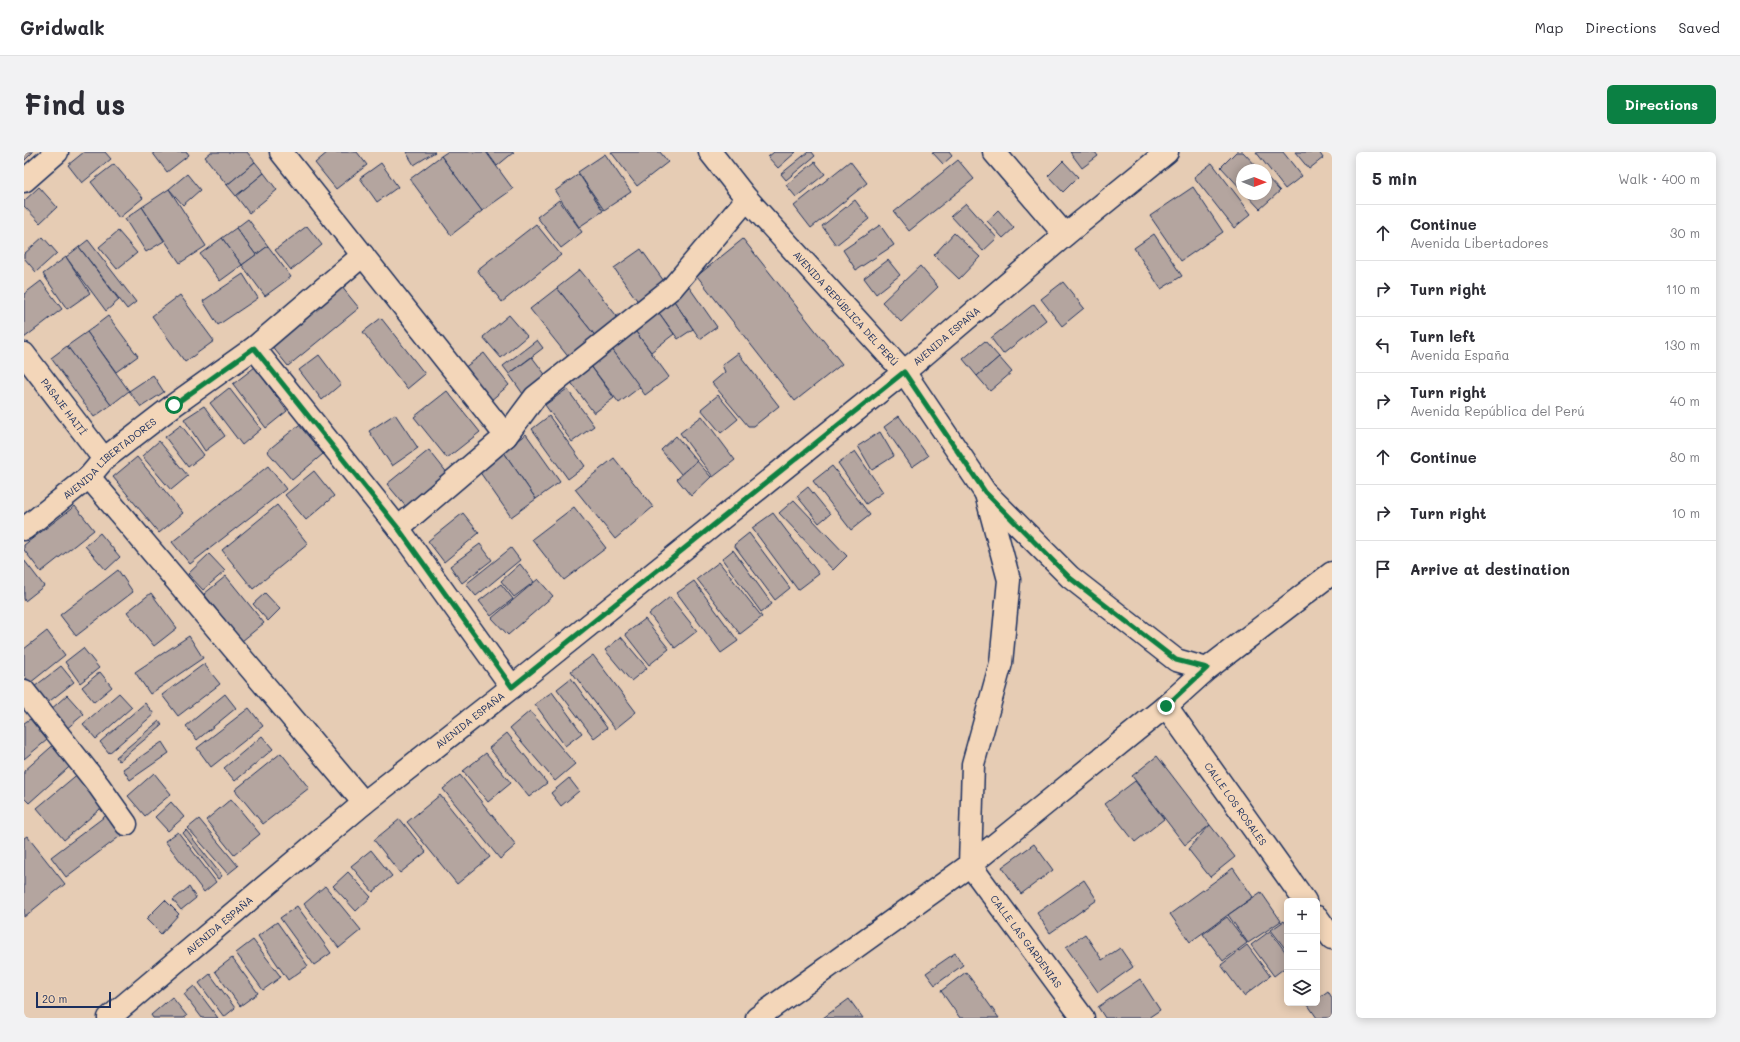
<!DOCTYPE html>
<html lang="en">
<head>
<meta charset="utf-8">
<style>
  body { margin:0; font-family:Mali,sans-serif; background:#f2f2f3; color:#2b2b33 }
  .controls { position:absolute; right:12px; bottom:12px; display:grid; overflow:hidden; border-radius:6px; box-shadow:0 2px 10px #0003 }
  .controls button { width:36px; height:36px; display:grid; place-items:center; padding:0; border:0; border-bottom:1px solid #e1e1e2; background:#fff; color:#2b2b33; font:20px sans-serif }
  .compass { position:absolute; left:1212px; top:12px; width:36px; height:36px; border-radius:50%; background:#fff; box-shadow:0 2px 10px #0003; rotate:91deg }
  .scale { position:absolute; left:12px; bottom:10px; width:75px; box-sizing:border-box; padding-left:4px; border:2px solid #1b2f5e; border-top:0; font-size:11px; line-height:14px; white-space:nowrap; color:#1b2f5e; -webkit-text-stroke:3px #f3d6b9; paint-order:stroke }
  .stop { position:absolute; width:12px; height:12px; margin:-9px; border:3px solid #0b8043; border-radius:50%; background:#fff }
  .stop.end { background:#0b8043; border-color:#fff; box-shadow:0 1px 4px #0008 }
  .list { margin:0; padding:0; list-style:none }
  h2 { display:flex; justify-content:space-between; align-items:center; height:52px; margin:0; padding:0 16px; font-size:17px }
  h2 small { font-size:13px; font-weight:400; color:#7c7c81 }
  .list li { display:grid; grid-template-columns:26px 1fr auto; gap:12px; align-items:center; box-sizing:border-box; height:56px; padding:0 16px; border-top:1px solid #e1e1e2 }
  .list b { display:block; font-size:15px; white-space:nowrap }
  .list p { margin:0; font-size:13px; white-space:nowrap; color:#7c7c81 }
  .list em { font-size:13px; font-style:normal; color:#7c7c81 }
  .icon { flex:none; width:22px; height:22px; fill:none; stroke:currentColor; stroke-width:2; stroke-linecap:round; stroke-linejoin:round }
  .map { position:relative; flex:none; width:1308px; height:866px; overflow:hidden; border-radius:6px }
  header { display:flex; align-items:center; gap:24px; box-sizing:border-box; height:56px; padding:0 20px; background:#fff; border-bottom:1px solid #e1e1e2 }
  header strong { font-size:19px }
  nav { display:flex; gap:22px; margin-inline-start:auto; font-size:14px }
  .intro { display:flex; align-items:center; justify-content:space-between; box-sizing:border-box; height:96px; padding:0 24px }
  h1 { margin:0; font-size:28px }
  .button { padding:10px 18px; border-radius:6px; background:#0b8043; color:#fff; font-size:14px; font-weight:700 }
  main { display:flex; gap:24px; padding:0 24px }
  aside { flex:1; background:#fff; border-radius:6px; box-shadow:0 2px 10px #0003 }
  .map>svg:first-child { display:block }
  .building { fill:#b4a59f; stroke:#1b2f5e }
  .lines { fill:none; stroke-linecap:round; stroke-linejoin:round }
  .minor-casing { stroke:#1b2f5e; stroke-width:25 }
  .minor { stroke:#f3d6b9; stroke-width:22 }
  .route { stroke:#0b8043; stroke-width:5 }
  .labels { text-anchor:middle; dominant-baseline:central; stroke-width:3; stroke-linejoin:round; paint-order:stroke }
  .street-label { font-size:10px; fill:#1b2f5e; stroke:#f3d6b9 }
</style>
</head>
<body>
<header>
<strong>Gridwalk</strong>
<nav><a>Map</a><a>Directions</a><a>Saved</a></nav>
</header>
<div class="intro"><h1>Find us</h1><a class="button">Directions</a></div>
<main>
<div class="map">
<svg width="1308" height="866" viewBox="0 0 1308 866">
  <rect width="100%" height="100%" fill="#e6ccb4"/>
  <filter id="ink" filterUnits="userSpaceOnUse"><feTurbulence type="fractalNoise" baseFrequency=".025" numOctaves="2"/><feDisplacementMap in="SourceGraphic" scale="8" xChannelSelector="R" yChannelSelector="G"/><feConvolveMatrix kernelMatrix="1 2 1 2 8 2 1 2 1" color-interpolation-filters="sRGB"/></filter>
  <g filter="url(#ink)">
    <g class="building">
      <path d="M0,0H9L0,9Z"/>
      <path d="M60,0H81L87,7L58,31L44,13Z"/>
      <path d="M128,0H163L165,3L143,20Z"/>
      <path d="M187,0H223L231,10L203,33L181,5Z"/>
      <path d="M304,0H333L343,13L312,37L291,11Z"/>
      <path d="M382,0H411L390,13Z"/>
      <path d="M423,0H462L489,37L458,59L417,4Z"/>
      <path d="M463,0H490L473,14Z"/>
      <path d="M587,0H636L644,10L613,34Z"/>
      <path d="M750,0H772L754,16L744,5Z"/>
      <path d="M784,0H788L791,4L762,28L757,22Z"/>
      <path d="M908,0H925L928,4L919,12Z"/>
      <path d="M1046,0H1071L1074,4L1058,16Z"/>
      <path d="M1212,0H1219L1236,18H1218V38L1197,15Z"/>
      <path d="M1232,0H1259L1278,24L1261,37Z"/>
      <path d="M1271,0H1295L1299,6L1285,17Z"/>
      <path d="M581,2L607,40L580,58L554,20Z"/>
      <path d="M417,4L458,59L427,83L386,27Z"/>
      <path d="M934,8L950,27L885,79L870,60Z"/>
      <path d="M826,9L843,31L787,76L770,54Z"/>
      <path d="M1039,9L1054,25L1039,40L1024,24Z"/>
      <path d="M231,10L240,21L212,44L203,33Z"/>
      <path d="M791,10L801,22L772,45L762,33Z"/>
      <path d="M357,11L374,35L353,50L336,26Z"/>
      <path d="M1188,11L1227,62L1210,76L1170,25Z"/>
      <path d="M90,12L119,46L95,66L67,30Z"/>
      <path d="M240,21L253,38L225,61L212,44Z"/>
      <path d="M163,22L176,38L159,53L145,37Z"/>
      <path d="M555,22L579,59L555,75L531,39Z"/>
      <path d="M1242,24L1256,39L1236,57L1222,42H1242Z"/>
      <path d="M15,35L33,55L16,71L0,54V49Z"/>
      <path d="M1169,35L1199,80L1157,109L1126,64Z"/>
      <path d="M145,37L182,94L156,111L118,55Z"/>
      <path d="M535,48L558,80L537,96L513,65Z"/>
      <path d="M831,48L845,67L812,93L798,74Z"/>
      <path d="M942,51L973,86L959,99L927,64Z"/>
      <path d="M118,55L140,89L122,100L101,67Z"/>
      <path d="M974,58L990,76L979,86L963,69Z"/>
      <path d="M224,67L244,94L232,103L212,76Z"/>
      <path d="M512,72L537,103L478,150L453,118Z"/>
      <path d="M856,73L870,93L832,118L819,98Z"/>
      <path d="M283,74L298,93L267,118L251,98Z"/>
      <path d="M212,76L232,103L218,113L198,86Z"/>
      <path d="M94,79L113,101L93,117L75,95Z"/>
      <path d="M930,81L956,105L935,127L910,103Z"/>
      <path d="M1130,82L1158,124L1137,137L1110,96Z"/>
      <path d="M19,85L33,101L12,120L0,106V102Z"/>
      <path d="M198,86L218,113L196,129L176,102Z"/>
      <path d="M719,87L818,212L771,249L673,124Z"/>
      <path d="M64,88L112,150L103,157L55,95Z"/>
      <path d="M244,94L267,125L241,144L218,113Z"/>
      <path d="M55,95L95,148L82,159L42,105Z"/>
      <path d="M617,97L642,132L615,151L590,116Z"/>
      <path d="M42,105L66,141L43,157L19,122Z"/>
      <path d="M864,108L876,123L852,142L840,126Z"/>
      <path d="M896,114L914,135L877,170L858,150Z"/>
      <path d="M556,118L596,168L573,186L533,136Z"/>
      <path d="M219,122L234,146L194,173L179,149Z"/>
      <path d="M17,129L38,157L0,186V142Z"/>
      <path d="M313,129L335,156L264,214L243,188Z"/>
      <path d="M1039,130L1060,156L1038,174L1017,147Z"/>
      <path d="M665,135L693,175L676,187L648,146Z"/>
      <path d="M533,136L573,186L546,207L506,157Z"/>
      <path d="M156,143L190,189L161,210L128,164Z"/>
      <path d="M648,146L669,177L654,187L633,158Z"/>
      <path d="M1010,152L1022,168L979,202L967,186Z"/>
      <path d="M633,158L650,182L627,200L609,176Z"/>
      <path d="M485,163L503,184L477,206L459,185Z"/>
      <path d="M84,164L114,204L92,220L63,180Z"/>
      <path d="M357,166L401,222L383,237L339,180Z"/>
      <path d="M609,176L645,225L621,243L585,193Z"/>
      <path d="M63,180L105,239L87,253L43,194Z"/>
      <path d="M513,188L519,196L485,222L479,214Z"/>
      <path d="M961,189L975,205L953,224L939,207Z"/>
      <path d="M585,193L616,235L595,251L564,210Z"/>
      <path d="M43,194L87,253L70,265L27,206Z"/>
      <path d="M460,201L485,233L466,249L440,216Z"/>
      <path d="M714,201L755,254L730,274H724L688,231L701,220L698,213Z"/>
      <path d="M295,203L317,232L298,248L275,218Z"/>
      <path d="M508,205L523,225L499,242L485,222Z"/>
      <path d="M975,205L988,220L966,239L953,224Z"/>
      <path d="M564,210L590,246L570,261L543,225Z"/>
      <path d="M231,215L263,259L242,276L209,232Z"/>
      <path d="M129,223L140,240L117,255L105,239Z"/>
      <path d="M205,236L237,277L218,293L186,251Z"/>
      <path d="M543,237L570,274L548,290L521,253Z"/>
      <path d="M423,239L456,280L423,306L390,265Z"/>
      <path d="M694,243L714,267L697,281L677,257Z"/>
      <path d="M180,254L201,284L181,299L160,267Z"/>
      <path d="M371,262L394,296L368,314L345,279Z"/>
      <path d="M525,264L561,314L544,327L508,277Z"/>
      <path d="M678,264L711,308L689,325L656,281Z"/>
      <path d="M875,264L904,304L888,315L860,275Z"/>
      <path d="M157,273L180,303L164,315L141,285Z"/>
      <path d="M275,273L299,302L268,328L243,299Z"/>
      <path d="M856,280L870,304L848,318L834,294Z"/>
      <path d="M502,282L536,330L512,347L479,299Z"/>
      <path d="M652,284L673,309L657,322L637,298Z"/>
      <path d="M135,289L164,324L147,338L118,304Z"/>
      <path d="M405,298L424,322L383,356L363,332Z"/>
      <path d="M479,299L512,347L487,365L453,316Z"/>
      <path d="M831,299L859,340L842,352L814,311Z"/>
      <path d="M113,305L159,361L135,381L89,325Z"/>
      <path d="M590,306L629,355L591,387L551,337Z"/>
      <path d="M673,309L687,325L667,344L653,327Z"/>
      <path d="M244,314L262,337L166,412L148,390Z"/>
      <path d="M808,314L846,363L827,378L789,329Z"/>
      <path d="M290,319L310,344L282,368L261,343Z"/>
      <path d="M784,335L806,362L795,371L773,344Z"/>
      <path d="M770,348L823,404L809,418L755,361Z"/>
      <path d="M253,353L284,392L229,437L198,398Z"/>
      <path d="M51,354L70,378L17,420L0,398V393Z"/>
      <path d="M550,355L582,396L540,428L508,387Z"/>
      <path d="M439,361L455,381L420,410L404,389Z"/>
      <path d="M749,361L795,422L774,438L728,376Z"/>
      <path d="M76,381L96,405L82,418L61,394Z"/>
      <path d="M725,381L766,436L751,448L710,393Z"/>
      <path d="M456,392L468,408L438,431L426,414Z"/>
      <path d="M487,396L496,408L452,444L442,432Z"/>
      <path d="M709,398L748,452L737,460L698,407Z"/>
      <path d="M185,402L201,419L179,438L164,422Z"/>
      <path d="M0,408L20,434L1,449L0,447Z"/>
      <path d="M695,410L738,465L716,482L673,427Z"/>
      <path d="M496,412L510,430L490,445L477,429Z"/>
      <path d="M94,418L109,440L52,484L36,463Z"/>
      <path d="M202,424L240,471L218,489L180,442Z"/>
      <path d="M514,427L529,444L484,483L468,466Z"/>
      <path d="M670,429L714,489L697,501L653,441Z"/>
      <path d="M477,432L489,447L467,464L455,449Z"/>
      <path d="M127,441L153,476L130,494L103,460Z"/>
      <path d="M241,441L256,457L244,469L229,452Z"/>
      <path d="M646,445L673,479L651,496L625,462Z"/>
      <path d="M621,467L645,497L625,513L601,482Z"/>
      <path d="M23,479L41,503L6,531L0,523V497Z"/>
      <path d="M165,484L179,506L126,542L111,520Z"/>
      <path d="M597,485L623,516L607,529L581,498Z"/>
      <path d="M59,496L75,516L56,531L41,510Z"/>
      <path d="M569,503L612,560L591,577L547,519Z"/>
      <path d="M180,512L196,532L154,564L138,543Z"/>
      <path d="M37,514L50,530L22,552L10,535Z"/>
      <path d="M76,520L88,535L70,550L58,535Z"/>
      <path d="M547,526L583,576L570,586L533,537Z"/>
      <path d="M528,540L558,581L541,594L511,552Z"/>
      <path d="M95,541L108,555L72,587L59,572Z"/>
      <path d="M201,542L212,556L173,588L162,574Z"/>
      <path d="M43,543L60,562L41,578L25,559Z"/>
      <path d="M121,551L130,562L85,601L76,590Z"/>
      <path d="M225,556L239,574L187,615L173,596Z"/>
      <path d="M506,559L551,612L531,629L486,576Z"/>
      <path d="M6,567L23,588L0,607V571Z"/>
      <path d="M135,569L138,573L95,609L92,605Z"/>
      <path d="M483,581L523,631L505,645L465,596Z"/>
      <path d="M238,584L249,597L211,629L200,616Z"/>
      <path d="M34,589L52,609L5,651L0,646V619Z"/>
      <path d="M138,590L145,601L106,628L99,617Z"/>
      <path d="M257,601L285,636L239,672L211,638Z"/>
      <path d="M462,601L487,631L464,650L439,619Z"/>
      <path d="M1133,604L1186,673L1161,693L1108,624Z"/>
      <path d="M56,620L82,652L40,688L13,656Z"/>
      <path d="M130,621L147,642L121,664L104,644Z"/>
      <path d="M436,623L492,693L476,707L419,637Z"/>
      <path d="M545,626L555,639L537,654L527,641Z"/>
      <path d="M1111,629L1140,667L1111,690L1081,652Z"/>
      <path d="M416,643L466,705L433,732L383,670Z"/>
      <path d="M207,647L236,682L210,703L182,668Z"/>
      <path d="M147,650L160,665L144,679L131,665Z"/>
      <path d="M84,662L99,682L42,725L27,705Z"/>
      <path d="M175,667L214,714L204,722L164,676Z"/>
      <path d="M376,667L402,700L376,721L350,688Z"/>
      <path d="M1186,673L1211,705L1186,725L1164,697Z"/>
      <path d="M162,678L198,724L194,727L159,681Z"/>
      <path d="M154,680L192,730L180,740L141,689Z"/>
      <path d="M3,684L41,732L0,765V686Z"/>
      <path d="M1010,692L1029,718L997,742L978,715Z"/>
      <path d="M347,698L368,724L349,740L327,714Z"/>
      <path d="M1209,716L1229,745L1166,790L1146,762Z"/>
      <path d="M324,720L347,745L332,759L309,734Z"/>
      <path d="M1060,728L1073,748L1026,781L1013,761Z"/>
      <path d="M301,734L337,778L315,796L280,752Z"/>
      <path d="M165,735L172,746L157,758L149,748Z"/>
      <path d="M1237,740L1257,769L1224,791L1204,763Z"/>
      <path d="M141,748L155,762L137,782L122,767Z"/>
      <path d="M273,754L307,801L290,813L256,766Z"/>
      <path d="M1203,765L1223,791L1199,809L1179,782Z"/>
      <path d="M1260,769L1263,773V799L1247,778Z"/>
      <path d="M253,770L284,814L264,828L234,784Z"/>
      <path d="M1246,779L1263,802V814L1250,824L1227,793Z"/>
      <path d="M1061,782L1078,808L1096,796L1109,815L1074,840L1042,795Z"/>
      <path d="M229,788L257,825L239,838L212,801Z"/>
      <path d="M1223,793L1246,824L1220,844L1197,813Z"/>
      <path d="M931,801L939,813L911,833L902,821Z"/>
      <path d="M208,806L234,841L216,854L191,819Z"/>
      <path d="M942,820L975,866H936L917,839Z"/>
      <path d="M186,822L211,856L200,865L175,831Z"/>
      <path d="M1116,827L1136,858L1124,866H1081L1074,855Z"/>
      <path d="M170,834L194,866H178L160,842Z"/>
      <path d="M1304,839L1308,846V866H1293L1284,853L1293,851V847Z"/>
      <path d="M148,845L163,864L160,866H129L127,863Z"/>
      <path d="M825,847L839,866H799Z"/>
    </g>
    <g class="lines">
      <defs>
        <g id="minor">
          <path d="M257,0L482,284L374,376"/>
          <path id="s1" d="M686,0L723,47L880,220L961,340L1046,425L1152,508L1183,517"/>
          <path d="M970,0L1041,83"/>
          <path d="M0,29L33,0"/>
          <path d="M230,196L374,376L488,535"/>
          <path id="s2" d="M0,202L80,307"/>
          <path d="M482,284L511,245L648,136L723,47"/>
          <path d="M65,325L340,651"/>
          <path id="s3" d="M962,342L985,428L977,511L949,612L946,713L1059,866"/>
          <path id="s4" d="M0,377L65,325L80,307L150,253L230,196L339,103"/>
          <path d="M0,539L75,634L102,672"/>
          <path id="s5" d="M1142,554L1281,749"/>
          <path d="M1293,765L1308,786"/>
          <path id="s6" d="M85,866L340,651L488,535L880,220L1041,83L1143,0"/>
          <path d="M733,866L946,713L1142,554L1183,517L1308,421"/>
        </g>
      </defs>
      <use href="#minor" class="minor-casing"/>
      <use href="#minor" class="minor"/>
    </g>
  </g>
  <g class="lines" filter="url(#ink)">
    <path class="route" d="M150,253L230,196L374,376L488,535L880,220L961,340L1046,426L1152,508L1183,516L1142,554"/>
  </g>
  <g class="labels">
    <g class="street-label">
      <text stroke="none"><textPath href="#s1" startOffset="207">AVENIDA REPÚBLICA DEL PERÚ</textPath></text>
      <text stroke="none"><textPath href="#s6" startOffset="1080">AVENIDA ESPAÑA</textPath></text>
      <text stroke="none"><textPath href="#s2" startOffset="66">PASAJE HAITÍ</textPath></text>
      <text stroke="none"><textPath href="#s4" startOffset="111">AVENIDA LIBERTADORES</textPath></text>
      <text stroke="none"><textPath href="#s6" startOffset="468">AVENIDA ESPAÑA</textPath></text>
      <text stroke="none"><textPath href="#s5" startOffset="120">CALLE LOS ROSALES</textPath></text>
      <text stroke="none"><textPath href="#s6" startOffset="144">AVENIDA ESPAÑA</textPath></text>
      <text stroke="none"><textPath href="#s3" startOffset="473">CALLE LAS GARDENIAS</textPath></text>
    </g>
  </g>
</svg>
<div class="controls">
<button>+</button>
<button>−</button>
<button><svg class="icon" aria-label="layers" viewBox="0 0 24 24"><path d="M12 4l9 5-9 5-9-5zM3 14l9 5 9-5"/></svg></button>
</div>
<svg class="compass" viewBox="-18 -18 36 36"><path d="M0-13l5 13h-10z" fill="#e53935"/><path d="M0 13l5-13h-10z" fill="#7c7c81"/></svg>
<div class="scale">20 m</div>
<div class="stop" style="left:150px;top:253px"></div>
<div class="stop end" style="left:1142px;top:554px"></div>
</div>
<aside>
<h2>5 min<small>Walk · 400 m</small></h2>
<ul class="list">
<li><svg class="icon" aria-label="ahead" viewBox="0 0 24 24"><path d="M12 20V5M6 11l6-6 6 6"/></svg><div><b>Continue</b><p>Avenida Libertadores</p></div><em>30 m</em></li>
<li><svg class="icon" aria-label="right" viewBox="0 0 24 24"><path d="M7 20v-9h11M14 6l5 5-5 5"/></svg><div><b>Turn right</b></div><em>110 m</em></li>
<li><svg class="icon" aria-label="left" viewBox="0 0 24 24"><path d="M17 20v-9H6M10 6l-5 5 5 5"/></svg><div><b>Turn left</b><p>Avenida España</p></div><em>130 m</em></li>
<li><svg class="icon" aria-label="right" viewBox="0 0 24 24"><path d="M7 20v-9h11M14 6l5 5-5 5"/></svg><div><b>Turn right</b><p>Avenida República del Perú</p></div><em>40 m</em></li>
<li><svg class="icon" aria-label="ahead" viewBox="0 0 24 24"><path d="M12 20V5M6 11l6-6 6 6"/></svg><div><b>Continue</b></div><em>80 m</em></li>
<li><svg class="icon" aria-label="right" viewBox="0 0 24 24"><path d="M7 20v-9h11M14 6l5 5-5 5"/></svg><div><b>Turn right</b></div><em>10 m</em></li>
<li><svg class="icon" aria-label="arrive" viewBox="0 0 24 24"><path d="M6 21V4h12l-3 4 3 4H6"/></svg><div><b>Arrive at destination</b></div></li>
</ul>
</aside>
</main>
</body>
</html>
